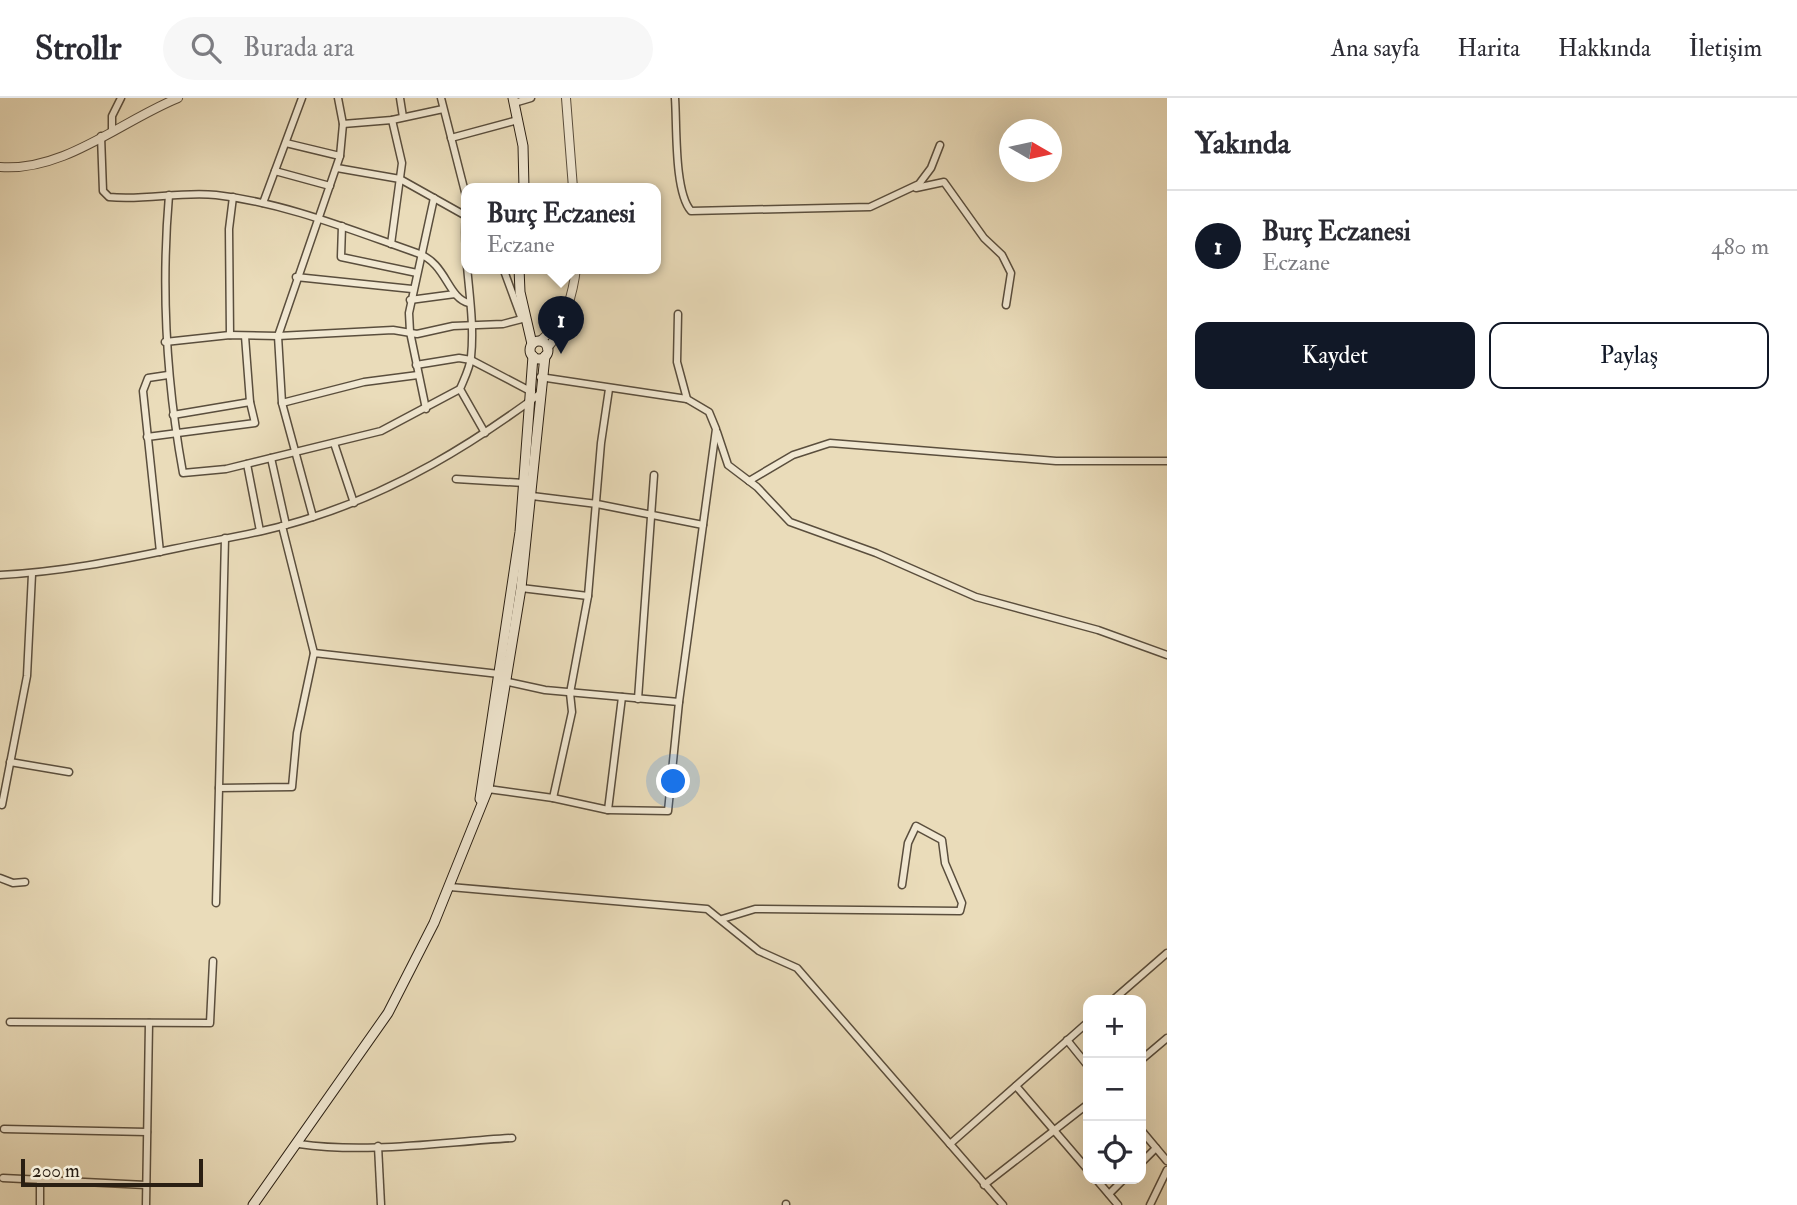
<!DOCTYPE html>
<html lang="tr">
<head>
<meta charset="utf-8">
<style>
  body { margin:0; font-family:"IM FELL Double Pica",serif; background:#f7f7f7; color:#2b2b33 }
  .controls { position:absolute; right:21px; bottom:21px; display:grid; overflow:hidden; border-radius:14px; box-shadow:0 7px 28px #0002 }
  .controls button { width:63px; height:63px; display:grid; place-items:center; padding:0; border:0; border-bottom:2px solid #e1e1e2; background:#fff; color:#2b2b33; font:35px sans-serif }
  .compass { position:absolute; left:999px; top:21px; width:63px; height:63px; border-radius:50%; background:#fff; box-shadow:0 7px 28px #0002; rotate:99deg }
  .scale { position:absolute; left:21px; bottom:18px; width:182px; box-sizing:border-box; padding-left:7px; border:4px solid #2a1f13; border-top:0; font-size:19px; line-height:24px; white-space:nowrap; color:#2a1f13; -webkit-text-stroke:5px #f1e8d2; paint-order:stroke }
  .you { position:absolute; left:674px; top:684px; width:24px; height:24px; margin:-18px; border:5px solid #fff; border-radius:50%; background:#1a73e8; box-shadow:0 0 0 10px #1a73e833 }
  .badge { display:grid; place-items:center; width:46px; height:46px; border-radius:50%; background:#111827; color:#fff; font-size:23px; font-weight:700 }
  .pin { position:absolute; translate:-50% -58px; filter:drop-shadow(0 2px 4px #0008) }
  .pin::after { content:''; position:absolute; top:37px; width:24px; height:21px; background:inherit; clip-path:polygon(0 0,100% 0,50% 100%) }
  .popup { position:absolute; left:461px; top:85px; width:200px; height:91px; box-sizing:border-box; display:grid; place-content:center; border-radius:14px; background:#fff; filter:drop-shadow(0 2px 5px #0005); font-size:23px; white-space:nowrap; color:#7c7c81 }
  .popup b { font-size:26px; color:#2b2b33 }
  .popup::after { content:''; position:absolute; left:50%; top:100%; margin-left:-14px; border:14px solid transparent; border-top-color:#fff }
  .list { margin:0; padding:0; list-style:none }
  h2 { display:flex; justify-content:space-between; align-items:center; height:91px; margin:0; padding:0 28px; font-size:30px }
  h2 small { font-size:23px; font-weight:400; color:#7c7c81 }
  .list li { display:grid; grid-template-columns:46px 1fr auto; gap:21px; align-items:center; box-sizing:border-box; height:112px; padding:0 28px; border-top:2px solid #e1e1e2 }
  .list b { display:block; font-size:26px; white-space:nowrap }
  .list p { margin:0; font-size:23px; white-space:nowrap; color:#7c7c81 }
  .list em { font-size:23px; font-style:normal; color:#7c7c81 }
  .actions { display:flex; gap:14px; padding:21px 28px }
  .actions a { flex:1; padding:16px 0; border:2px solid #111827; border-radius:14px; text-align:center; font-size:24px; color:#111827 }
  .actions .main { background:#111827; color:#fff }
  .icon { flex:none; width:38px; height:38px; fill:none; stroke:currentColor; stroke-width:2; stroke-linecap:round; stroke-linejoin:round }
  .map { position:relative; flex:none; width:1167px; height:1107px; overflow:hidden }
  header { display:flex; align-items:center; gap:42px; box-sizing:border-box; height:98px; padding:0 35px; background:#fff; border-bottom:2px solid #e1e1e2 }
  header strong { font-size:33px }
  nav { display:flex; gap:38px; margin-inline-start:auto; font-size:24px }
  .search { width:490px; height:63px; background:#f7f7f7; display:flex; align-items:center; gap:18px; box-sizing:border-box; padding:0 24px; border-radius:38px; color:#7c7c81; font-size:26px }
  main { display:flex }
  aside { flex:1; background:#fff }
  .map>svg:first-child { display:block }
  .lines { fill:none; stroke-linecap:round; stroke-linejoin:round }
  .minor-casing { stroke:#5a4e3d; stroke-width:9 }
  .tertiary-casing { stroke:#5a4e3d; stroke-width:10 }
  .secondary-casing { stroke:#2a1f13; stroke-width:11 }
  .minor { stroke:#f1e8d2; stroke-width:6 }
  .tertiary { stroke:#f1e8d2; stroke-width:8 }
  .secondary { stroke:#f1e8d2; stroke-width:9 }
</style>
</head>
<body>
<header>
<strong>Strollr</strong>
<div class="search"><svg class="icon" aria-label="search" viewBox="0 0 24 24"><circle cx="10" cy="10" r="6"/><path d="M15 15l6 6"/></svg>Burada ara</div>
<nav><a>Ana sayfa</a><a>Harita</a><a>Hakkında</a><a>İletişim</a></nav>
</header>
<main>
<div class="map">
<svg width="1167" height="1107" viewBox="0 0 1167 1107">
  <rect width="100%" height="100%" fill="#eadcba"/>
  <filter id="stains"><feTurbulence type="fractalNoise" baseFrequency=".00286" numOctaves="4"/><feColorMatrix values="0 0 0 0 .2 0 0 0 0 .09 0 0 0 0 .02 0 0 0 .5 -.17"/></filter>
  <radialGradient id="worn" r=".72"><stop offset=".6" stop-color="#630" stop-opacity="0"/><stop offset="1" stop-color="#630" stop-opacity=".3"/></radialGradient>
  <g class="lines">
    <defs>
      <g id="minor">
        <path d="M400,0L403,19"/>
        <path d="M441,0L466,98"/>
        <path d="M675,0C677,27 674,94 691,113L870,109L919,86L931,70L940,47"/>
        <path d="M514,5L531,0"/>
        <path d="M343,26L392,22L443,11"/>
        <path d="M112,32V18L121,0"/>
        <path d="M101,38L103,93L109,99C144,103 181,93 216,97C286,105 351,132 417,155C447,165 447,200 469,205"/>
        <path d="M451,40L518,22"/>
        <path d="M286,45L340,58"/>
        <path d="M337,70L400,81L466,118"/>
        <path d="M275,73L330,88"/>
        <path d="M916,90L944,84L984,140L1002,157L1011,175L1006,207"/>
        <path d="M169,97C161,191 166,282 183,375L226,371L381,333L460,291"/>
        <path d="M263,105L302,0"/>
        <path d="M466,116C462,164 476,212 471,259C470,270 464,281 460,291L485,335"/>
        <path d="M342,128L341,159L417,175"/>
        <path d="M391,146L402,65L392,22"/>
        <path d="M503,170L521,219"/>
        <path d="M296,179L412,191"/>
        <path d="M410,202L455,196"/>
        <path d="M678,216L677,264L687,301"/>
        <path d="M230,237L229,131L233,99"/>
        <path d="M165,244L230,237L278,238L393,232L417,236L453,228L503,226L526,220"/>
        <path d="M416,267L459,260L471,262L532,294"/>
        <path d="M540,279L687,301L709,314L716,331L679,604L668,713L608,712L622,599"/>
        <path d="M282,305L364,284L418,277"/>
        <path d="M426,311L410,234L409,215L434,100"/>
        <path d="M173,317L250,304"/>
        <path d="M717,334L728,367L757,389L790,424L876,455L976,499L1098,532L1167,557"/>
        <path d="M147,339L255,325L250,304L245,238"/>
        <path d="M334,345L354,405"/>
        <path d="M271,360L286,427"/>
        <path d="M247,366L260,433"/>
        <path d="M456,381L524,385"/>
        <path d="M749,383L793,357L830,345L1056,363H1167"/>
        <path d="M532,398L597,406L703,427"/>
        <path d="M313,419L282,305L278,238L340,58L343,26L338,0"/>
        <path d="M282,428L314,555"/>
        <path d="M160,454L143,293L148,280L168,277"/>
        <path d="M0,477C59,474 116,463 173,451C220,441 268,434 313,419C397,392 471,347 541,295"/>
        <path d="M521,490L588,498"/>
        <path d="M508,584L545,592L679,604"/>
        <path d="M638,601L654,377"/>
        <path d="M10,664L69,674"/>
        <path d="M219,690L225,440"/>
        <path d="M488,691L553,700L608,712"/>
        <path d="M553,700L572,614L570,595L588,498L601,345L609,291"/>
        <path d="M2,707L27,578L32,476"/>
        <path d="M0,780L13,785L25,784"/>
        <path d="M450,789L707,811L759,853L797,870L1003,1107"/>
        <path d="M216,805L219,690L292,689L297,635L314,555L499,576"/>
        <path d="M722,821L755,811L960,813L962,805L945,765L942,742L916,728L908,745L902,787"/>
        <path d="M1113,902L1167,855"/>
        <path d="M10,924L210,925L213,863"/>
        <path d="M1067,942L1088,968"/>
        <path d="M1141,962L1167,940"/>
        <path d="M1016,988L1088,1072"/>
        <path d="M4,1031L147,1034"/>
        <path d="M1141,1032L1167,1063"/>
        <path d="M299,1046C368,1056 442,1044 512,1040"/>
        <path d="M950,1046L1088,924"/>
        <path d="M378,1048L381,1107"/>
        <path d="M1141,1065L1156,1050"/>
        <path d="M3,1080L146,1087"/>
        <path d="M1096,1081L1118,1107"/>
        <path d="M984,1087L1088,1006"/>
        <path d="M1109,1096L1124,1081"/>
        <path d="M786,1106V1107"/>
        <path d="M40,1107V1082"/>
        <path d="M146,1107L149,925"/>
        <path d="M1150,1107L1167,1072"/>
      </g>
      <g id="tertiary">
        <path d="M566,0L573,90"/>
        <path d="M0,69C64,74 121,23 178,0"/>
        <path d="M540,243L558,227"/>
        <path d="M547,250C562,236 574,191 576,170"/>
      </g>
      <g id="secondary">
        <path d="M513,0L523,48L524,90"/>
        <path d="M519,170L520,194L532,246"/>
        <circle cx="539" cy="252" r="9"/>
        <path d="M480,701L520,434L533,258"/>
        <path d="M253,1107L388,915L434,825L488,691L521,490L545,258"/>
      </g>
    </defs>
    <use href="#minor" class="minor-casing"/>
    <use href="#tertiary" class="tertiary-casing"/>
    <use href="#secondary" class="secondary-casing"/>
    <use href="#minor" class="minor"/>
    <use href="#tertiary" class="tertiary"/>
    <use href="#secondary" class="secondary"/>
  </g>
  <rect width="100%" height="100%" filter="url(#stains)"/>
  <rect width="100%" height="100%" fill="url(#worn)"/>
</svg>
<div class="controls">
<button>+</button>
<button>−</button>
<button><svg class="icon" aria-label="locate" viewBox="0 0 24 24"><circle cx="12" cy="12" r="6"/><path d="M12 2v4M12 18v4M2 12h4M18 12h4"/></svg></button>
</div>
<svg class="compass" viewBox="-18 -18 36 36"><path d="M0-13l5 13h-10z" fill="#e53935"/><path d="M0 13l5-13h-10z" fill="#7c7c81"/></svg>
<div class="scale">200 m</div>
<div class="you"></div>
<div class="pin badge" style="left:561px;top:256px">1</div>
<div class="popup"><b>Burç Eczanesi</b>Eczane</div>
</div>
<aside>
<h2>Yakında<small></small></h2>
<ul class="list">
<li><span class="badge">1</span><div><b>Burç Eczanesi</b><p>Eczane</p></div><em>480 m</em></li>
</ul>
<div class="actions"><a class="main">Kaydet</a><a>Paylaş</a></div>
</aside>
</main>
</body>
</html>
